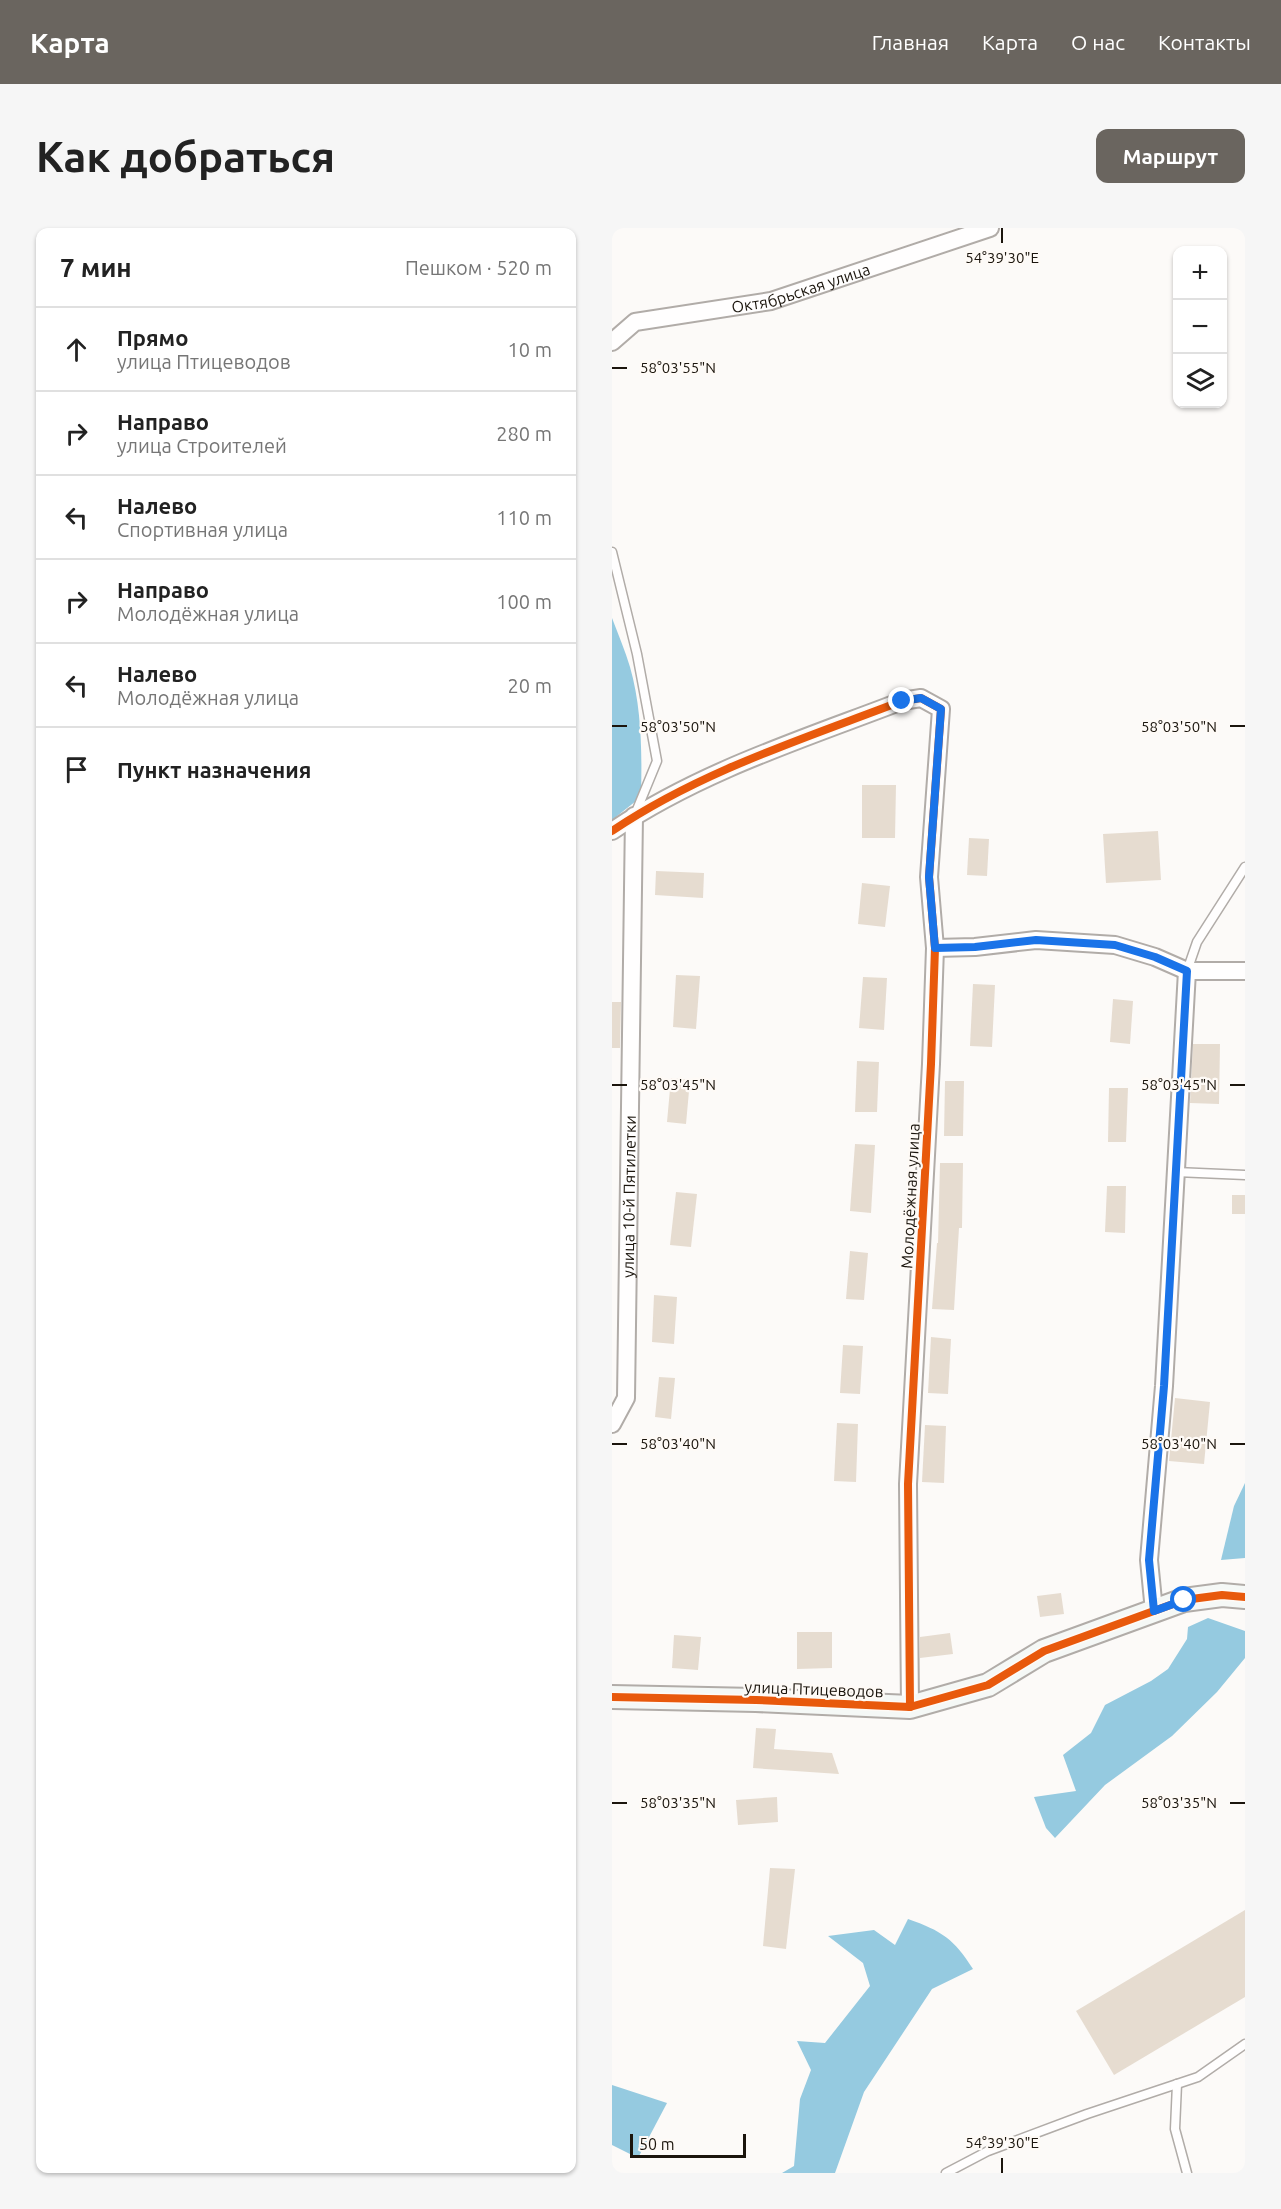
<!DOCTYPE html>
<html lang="ru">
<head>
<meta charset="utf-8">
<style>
  body { margin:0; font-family:Ubuntu,sans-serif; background:#f6f6f6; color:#222 }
  .controls { position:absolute; right:18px; top:18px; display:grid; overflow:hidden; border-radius:12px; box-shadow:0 2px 4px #0004 }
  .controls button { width:54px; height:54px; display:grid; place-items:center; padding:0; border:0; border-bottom:2px solid #e0e0e0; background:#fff; color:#222; font:30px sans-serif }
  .scale { position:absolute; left:18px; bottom:15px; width:116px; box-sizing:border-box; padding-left:6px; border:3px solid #1b150d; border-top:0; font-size:16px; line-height:21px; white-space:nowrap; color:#1b150d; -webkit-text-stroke:4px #fefaf6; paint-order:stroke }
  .stop { position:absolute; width:18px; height:18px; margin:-14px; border:4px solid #1a73e8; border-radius:50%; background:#fff }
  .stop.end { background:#1a73e8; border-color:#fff; box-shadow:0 2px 6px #0008 }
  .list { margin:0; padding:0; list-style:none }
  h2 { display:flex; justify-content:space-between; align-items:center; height:78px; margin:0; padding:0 24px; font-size:26px }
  h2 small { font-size:20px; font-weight:400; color:#767676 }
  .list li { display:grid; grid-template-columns:39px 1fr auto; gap:18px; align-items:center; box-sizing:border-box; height:84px; padding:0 24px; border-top:2px solid #e0e0e0 }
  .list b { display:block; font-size:22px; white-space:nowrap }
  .list p { margin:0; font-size:20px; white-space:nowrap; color:#767676 }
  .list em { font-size:20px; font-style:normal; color:#767676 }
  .icon { flex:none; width:33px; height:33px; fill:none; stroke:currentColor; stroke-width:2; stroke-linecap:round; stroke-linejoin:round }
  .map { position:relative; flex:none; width:633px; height:1945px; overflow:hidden; border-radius:12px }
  header { display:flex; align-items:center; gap:36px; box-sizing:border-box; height:84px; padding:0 30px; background:#6a655f; color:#fff }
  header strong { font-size:28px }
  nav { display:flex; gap:33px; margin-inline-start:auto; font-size:21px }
  .intro { display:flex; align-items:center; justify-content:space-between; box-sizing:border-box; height:144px; padding:0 36px }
  h1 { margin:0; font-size:42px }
  .button { padding:15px 27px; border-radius:12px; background:#6a655f; color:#fff; font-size:21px; font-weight:700 }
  main { display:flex; gap:36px; padding:0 36px }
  aside { flex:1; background:#fff; border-radius:12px; box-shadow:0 2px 4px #0004 }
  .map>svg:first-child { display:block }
  .water { fill:#95cae0 }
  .building { fill:#e6dcd0 }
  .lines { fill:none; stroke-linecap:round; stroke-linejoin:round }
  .lane-casing { stroke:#b1aca8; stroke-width:11 }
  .street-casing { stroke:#b1aca8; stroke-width:20 }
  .secondary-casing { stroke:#b1aca8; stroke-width:26 }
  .lane { stroke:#fffefe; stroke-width:8 }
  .street { stroke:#fffefe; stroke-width:16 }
  .secondary { stroke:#f5f8f6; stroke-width:22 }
  .cycleway-casing { stroke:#fefaf6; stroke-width:11 }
  .cycleway { stroke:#e8590c; stroke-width:8 }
  .route { stroke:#1a73e8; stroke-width:8 }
  .ticks { fill:none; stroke:#1b150d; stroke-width:2 }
  .labels { text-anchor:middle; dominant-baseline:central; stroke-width:4.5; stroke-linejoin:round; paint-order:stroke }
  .street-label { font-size:16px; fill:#1b150d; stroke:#fefaf6 }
  .ticks-label { font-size:15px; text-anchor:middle; fill:#1b150d; stroke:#fefaf6; stroke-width:4.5; stroke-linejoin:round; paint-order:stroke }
</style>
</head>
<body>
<header>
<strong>Карта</strong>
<nav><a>Главная</a><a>Карта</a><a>О нас</a><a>Контакты</a></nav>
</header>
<div class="intro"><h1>Как добраться</h1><a class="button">Маршрут</a></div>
<main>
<aside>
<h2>7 мин<small>Пешком · 520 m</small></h2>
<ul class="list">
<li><svg class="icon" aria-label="ahead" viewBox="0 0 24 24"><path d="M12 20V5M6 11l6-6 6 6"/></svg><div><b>Прямо</b><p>улица Птицеводов</p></div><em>10 m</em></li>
<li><svg class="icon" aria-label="right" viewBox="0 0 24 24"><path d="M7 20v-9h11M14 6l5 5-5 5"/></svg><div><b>Направо</b><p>улица Строителей</p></div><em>280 m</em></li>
<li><svg class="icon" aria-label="left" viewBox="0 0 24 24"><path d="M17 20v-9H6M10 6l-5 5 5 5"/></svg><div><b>Налево</b><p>Спортивная улица</p></div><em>110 m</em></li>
<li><svg class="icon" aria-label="right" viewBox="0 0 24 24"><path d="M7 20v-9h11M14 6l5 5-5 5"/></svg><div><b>Направо</b><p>Молодёжная улица</p></div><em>100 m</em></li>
<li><svg class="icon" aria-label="left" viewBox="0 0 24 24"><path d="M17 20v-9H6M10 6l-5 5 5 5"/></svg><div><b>Налево</b><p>Молодёжная улица</p></div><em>20 m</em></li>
<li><svg class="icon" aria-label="arrive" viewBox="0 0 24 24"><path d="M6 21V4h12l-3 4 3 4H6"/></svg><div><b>Пункт назначения</b></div></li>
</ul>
</aside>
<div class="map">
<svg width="633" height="1945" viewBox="0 0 633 1945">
  <rect width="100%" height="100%" fill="#fcfaf8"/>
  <g class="water">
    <path d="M0,390C6,406 13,422 18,439C30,481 30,526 29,569L0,592Z"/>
    <path d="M633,1255V1330L609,1332L622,1278Z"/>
    <path d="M596,1390L633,1403V1430L605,1464L560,1508L493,1557L443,1610L434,1600L422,1569L464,1563L451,1527L479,1505L493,1477L539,1453L556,1441L575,1411L576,1399Z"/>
    <path d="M296,1691C330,1703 342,1711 361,1741L320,1761L252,1864L223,1945H170L182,1938L188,1871L199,1842L185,1813L213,1815L258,1758L251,1735L216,1708L262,1702L283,1717Z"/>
    <path d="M0,1857L55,1875L26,1930L0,1917Z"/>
  </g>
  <g class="building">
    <path d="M250,557H284L283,610H250Z"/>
    <path d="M546,603L549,652L494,655L491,606Z"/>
    <path d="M357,610L377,611L375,648L355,647Z"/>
    <path d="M44,643L92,645L91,670L43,667Z"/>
    <path d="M250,655L278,658L273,699L246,696Z"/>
    <path d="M64,747L88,748L84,801L61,799Z"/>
    <path d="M251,749L275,750L272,802L247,800Z"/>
    <path d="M361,756L383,757L380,819L358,818Z"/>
    <path d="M501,771L521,773L518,816L498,814Z"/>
    <path d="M0,774H9L8,820H0Z"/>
    <path d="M581,816H608L607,876L578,875Z"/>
    <path d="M245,833L267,834L265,884H243Z"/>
    <path d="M59,850L78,852L74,896L55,894Z"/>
    <path d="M333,853H352L351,908H332Z"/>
    <path d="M497,860H516L514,914H496Z"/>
    <path d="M243,916L263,917L259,985L238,983Z"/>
    <path d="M328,935H351L350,1000H347L342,1082L320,1081L325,1015H326Z"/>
    <path d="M495,958H514L513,1005L493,1004Z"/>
    <path d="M64,964L85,966L79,1019L58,1017Z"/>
    <rect x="620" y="967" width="13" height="19"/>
    <path d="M238,1023L256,1025L252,1072L234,1071Z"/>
    <path d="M42,1067L65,1069L62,1116L40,1114Z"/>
    <path d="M319,1109L339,1111L336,1166L316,1165Z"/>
    <path d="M231,1117L251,1118L248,1166L228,1165Z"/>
    <path d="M47,1149L63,1150L59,1191L43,1189Z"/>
    <path d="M563,1170L598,1174L592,1236L557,1233Z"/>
    <path d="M225,1195L246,1196L244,1254L222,1253Z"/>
    <path d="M313,1197L334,1198L332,1255L310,1254Z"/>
    <path d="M449,1365L452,1386L428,1389L425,1368Z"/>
    <path d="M185,1404H220V1440L185,1441Z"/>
    <path d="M338,1405L341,1426L308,1430V1409Z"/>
    <path d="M62,1407L89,1409L86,1442L60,1440Z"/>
    <path d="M144,1500L164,1501L162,1521L220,1525L227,1546L141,1540Z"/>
    <path d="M165,1569L166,1594L126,1597L124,1572Z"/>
    <path d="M158,1640L183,1641L174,1721L151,1718Z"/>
    <path d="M633,1682V1769L502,1847L464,1783Z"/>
  </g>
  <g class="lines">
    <defs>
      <g id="lane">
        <path d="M0,324L25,426L45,533L24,584"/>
        <path d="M575,743L585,714L633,639"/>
        <path d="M564,944L633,947"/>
        <path d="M565,1856L563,1901L575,1945"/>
        <path d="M334,1945L376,1923L475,1886L586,1849L633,1816"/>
      </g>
      <g id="street">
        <path id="s1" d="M0,114L23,94L159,73L378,0"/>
        <path d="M0,603C89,543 191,511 290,473L309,470L329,481L317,649L323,720L319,836L296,1256L298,1479"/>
        <path d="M323,720L363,719L424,712L503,717L543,729L575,743H633"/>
        <path id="s2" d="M0,1196L14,1170L22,588"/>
        <path d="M542,1383L537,1332L552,1158L575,743"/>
      </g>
      <path id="secondary" d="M0,1469L144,1472L298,1479L376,1457L432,1423L572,1372L610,1367L633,1369"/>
    </defs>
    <use href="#lane" class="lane-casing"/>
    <use href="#street" class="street-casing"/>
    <use href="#secondary" class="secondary-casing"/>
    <use href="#lane" class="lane"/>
    <use href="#street" class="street"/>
    <use href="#secondary" class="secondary"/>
    <defs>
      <g id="cycleway">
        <path d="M0,603C89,543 191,511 290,473L309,470L329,481L317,649L323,720L319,836L296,1256L298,1479"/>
        <path d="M0,1469L144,1472L298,1479L376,1457L432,1423L572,1372L610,1367L633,1369"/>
      </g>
    </defs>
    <use href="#cycleway" class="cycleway-casing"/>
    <use href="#cycleway" class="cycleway"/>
  </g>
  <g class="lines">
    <path class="route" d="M290,473L309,470L329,481L317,649L323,720L363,719L424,712L503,717L543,729L575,743L552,1158L537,1332L542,1383L572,1372"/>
  </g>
  <path class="ticks" d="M390,0V15M0,140H15M0,498H15M618,498H633M0,857H15M618,857H633M0,1216H15M618,1216H633M0,1575H15M618,1575H633M390,1930V1945"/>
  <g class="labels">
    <g class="street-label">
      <text stroke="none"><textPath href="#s1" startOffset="200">Октябрьская улица</textPath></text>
      <text transform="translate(298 968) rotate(-87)">Молодёжная улица</text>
      <text stroke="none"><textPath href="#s2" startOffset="231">улица 10-й Пятилетки</textPath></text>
      <text transform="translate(202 1461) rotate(2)">улица Птицеводов</text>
    </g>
  </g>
  <g class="ticks-label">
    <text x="390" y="35">54°39'30"E</text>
    <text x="66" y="145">58°03'55"N</text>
    <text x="66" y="504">58°03'50"N</text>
    <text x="567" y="504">58°03'50"N</text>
    <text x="66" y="862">58°03'45"N</text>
    <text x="567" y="862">58°03'45"N</text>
    <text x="66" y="1221">58°03'40"N</text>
    <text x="567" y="1221">58°03'40"N</text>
    <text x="66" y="1580">58°03'35"N</text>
    <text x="567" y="1580">58°03'35"N</text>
    <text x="390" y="1920">54°39'30"E</text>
  </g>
</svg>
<div class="controls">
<button>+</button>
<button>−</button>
<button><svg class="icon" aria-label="layers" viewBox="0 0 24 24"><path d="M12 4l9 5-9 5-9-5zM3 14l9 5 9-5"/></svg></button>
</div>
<div class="scale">50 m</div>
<div class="stop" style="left:572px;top:1372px"></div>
<div class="stop end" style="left:290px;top:473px"></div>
</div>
</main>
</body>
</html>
